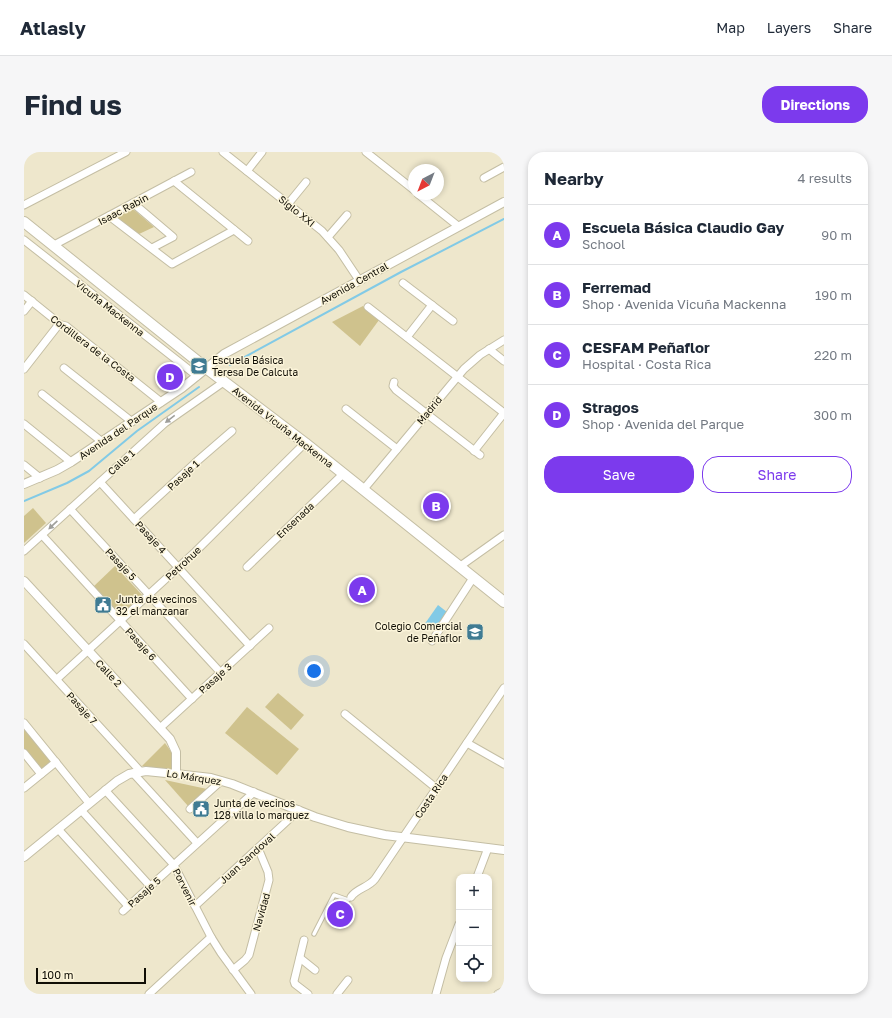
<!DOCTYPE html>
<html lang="en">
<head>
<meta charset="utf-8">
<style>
  body { margin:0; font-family:"Golos Text",sans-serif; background:#f6f6f7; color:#1f2937 }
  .controls { position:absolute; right:12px; bottom:12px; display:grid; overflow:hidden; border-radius:8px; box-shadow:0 2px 6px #0003 }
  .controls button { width:36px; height:36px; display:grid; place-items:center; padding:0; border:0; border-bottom:1px solid #e0e1e3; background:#fff; color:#1f2937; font:20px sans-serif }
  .compass { position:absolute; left:384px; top:12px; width:36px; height:36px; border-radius:50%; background:#fff; box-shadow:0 2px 6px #0003; rotate:222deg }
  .scale { position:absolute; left:12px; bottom:10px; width:110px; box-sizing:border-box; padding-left:4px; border:2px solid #100e05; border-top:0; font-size:11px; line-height:14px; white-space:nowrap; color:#100e05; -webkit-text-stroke:3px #fbf4d9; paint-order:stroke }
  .you { position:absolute; left:290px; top:519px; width:14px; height:14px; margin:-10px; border:3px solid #fff; border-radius:50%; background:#1a73e8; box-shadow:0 0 0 6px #1a73e833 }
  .badge { display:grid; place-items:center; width:26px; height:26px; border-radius:50%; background:#7c3aed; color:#fff; font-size:13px; font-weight:700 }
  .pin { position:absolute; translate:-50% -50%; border:2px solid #fff; box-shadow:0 1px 4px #0006 }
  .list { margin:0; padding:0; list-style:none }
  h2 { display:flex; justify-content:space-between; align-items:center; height:52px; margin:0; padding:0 16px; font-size:17px }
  h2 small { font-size:13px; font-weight:400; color:#747a83 }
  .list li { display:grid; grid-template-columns:26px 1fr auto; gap:12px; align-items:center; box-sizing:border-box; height:60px; padding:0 16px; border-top:1px solid #e0e1e3 }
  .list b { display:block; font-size:15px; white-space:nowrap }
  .list p { margin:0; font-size:13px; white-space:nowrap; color:#747a83 }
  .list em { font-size:13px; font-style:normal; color:#747a83 }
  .actions { display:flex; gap:8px; padding:12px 16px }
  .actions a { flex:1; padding:9px 0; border:1px solid #7c3aed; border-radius:16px; text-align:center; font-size:14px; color:#7c3aed }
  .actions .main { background:#7c3aed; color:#fff }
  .icon { flex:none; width:22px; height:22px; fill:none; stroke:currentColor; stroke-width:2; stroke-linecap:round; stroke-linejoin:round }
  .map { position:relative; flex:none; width:480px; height:842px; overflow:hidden; border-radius:16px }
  header { display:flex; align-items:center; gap:24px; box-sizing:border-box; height:56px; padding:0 20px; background:#fff; border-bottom:1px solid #e0e1e3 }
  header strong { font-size:19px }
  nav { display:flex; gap:22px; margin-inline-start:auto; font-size:14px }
  .intro { display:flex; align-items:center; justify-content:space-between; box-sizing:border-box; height:96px; padding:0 24px }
  h1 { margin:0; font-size:28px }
  .button { padding:10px 18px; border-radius:16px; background:#7c3aed; color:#fff; font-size:14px; font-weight:700 }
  main { display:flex; gap:24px; padding:0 24px }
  aside { flex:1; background:#fff; border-radius:16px; box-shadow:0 2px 6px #0003 }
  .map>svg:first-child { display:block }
  .green { fill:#cfc28d }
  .water { fill:#82cae6 }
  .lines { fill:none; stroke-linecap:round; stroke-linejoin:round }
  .stream { stroke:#82cae6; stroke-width:2 }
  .service-casing { stroke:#c4bea4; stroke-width:5.5 }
  .minor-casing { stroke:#c4bea4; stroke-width:9 }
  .tertiary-casing { stroke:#c4bea4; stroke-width:10 }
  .primary-casing { stroke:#c4bea4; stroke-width:12 }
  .service { stroke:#fff; stroke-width:3.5 }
  .minor { stroke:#fff; stroke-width:7 }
  .tertiary { stroke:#fff; stroke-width:8 }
  .primary { stroke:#fff; stroke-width:10 }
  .oneway { fill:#9f9f9b }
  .labels { text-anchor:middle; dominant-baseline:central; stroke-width:3; stroke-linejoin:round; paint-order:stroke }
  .street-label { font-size:10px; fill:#100e05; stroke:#fbf4d9 }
  .poi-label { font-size:10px; fill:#100e05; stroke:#fbf4d9; text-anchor:start }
</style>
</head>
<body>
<header>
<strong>Atlasly</strong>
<nav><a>Map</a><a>Layers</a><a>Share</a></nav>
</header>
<div class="intro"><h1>Find us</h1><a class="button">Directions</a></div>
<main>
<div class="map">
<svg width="480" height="842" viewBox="0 0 480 842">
  <rect width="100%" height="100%" fill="#eee7cc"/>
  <g class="green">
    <path d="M109,57L130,75L115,82L92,66Z"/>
    <path d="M339,154L355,168L336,194L308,170Z"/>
    <path d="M9,356L22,371L0,391V364Z"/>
    <path d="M91,414L118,443L96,464L69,435Z"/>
    <path d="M254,541L280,563L267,578L241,555Z"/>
    <path d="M223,555L275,597L253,623L201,581Z"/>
    <path d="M1,577L28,609L18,618L0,597V578Z"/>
    <path d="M141,591L148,601L149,618L118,614Z"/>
    <path d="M141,628L183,637L164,654Z"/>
  </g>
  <path class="water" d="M414,453L423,460L410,479L400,473Z"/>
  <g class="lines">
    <g class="stream">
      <path d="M206,213L377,120L480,67"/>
      <path d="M0,349L43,331L65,319L113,279L175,235"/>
    </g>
    <defs>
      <path id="service" d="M290,782L310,743L324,748L327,745"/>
      <g id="minor">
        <path d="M199,0L298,79L315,98L335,128"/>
        <path d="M342,0L390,38"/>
        <path d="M223,19L238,0"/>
        <path d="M460,26L480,15"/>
        <path d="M150,29L224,89"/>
        <path d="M394,42L434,74"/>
        <path d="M109,51L149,85L128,96"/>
        <path d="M264,52L282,30"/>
        <path d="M0,53L102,0"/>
        <path d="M85,64L148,112L210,78"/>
        <path d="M304,85L323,63"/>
        <path d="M0,88L173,224"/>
        <path d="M30,93L167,20"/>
        <path d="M379,131L429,169"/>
        <path d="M0,143L31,168L34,172L42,174L137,250"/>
        <path d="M344,155L480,261"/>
        <path d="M0,159L8,149"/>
        <path d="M383,185L408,153"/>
        <path d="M465,197L480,209"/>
        <path d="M40,216L107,269"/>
        <path d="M0,217L32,176L34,172"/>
        <path d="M370,230L369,234L372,238L456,303"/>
        <path d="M18,242L77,289"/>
        <path d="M322,257L373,297"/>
        <path d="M0,272L47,310"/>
        <path d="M450,299L480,261"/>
        <path d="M0,313L16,326"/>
        <path d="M76,330L226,494"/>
        <path d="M339,338L440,217L456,203L480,188"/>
        <path d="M46,357L197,521"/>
        <path d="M110,367L171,311L208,279"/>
        <path d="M18,383L168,547"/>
        <path d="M0,399L141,271L201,229"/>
        <path d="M223,415L319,322"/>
        <path d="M435,415L480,383"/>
        <path d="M408,489L449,426"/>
        <path d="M0,492L117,620"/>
        <path d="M33,527L171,400L281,291"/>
        <path d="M321,562L412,636"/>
        <path d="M0,571L65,651"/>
        <path d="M136,576L245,476"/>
        <path d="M443,591L480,612"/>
        <path d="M0,601L17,622"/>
        <path d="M109,621L173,691"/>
        <path d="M0,636L32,610"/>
        <path d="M81,638L150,713L187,785L197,801L227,842"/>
        <path d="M166,657L197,629"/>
        <path d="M57,658L126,734"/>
        <path d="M34,677L104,754"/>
        <path d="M453,725L464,696"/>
        <path d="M327,745C333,736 344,736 351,727L480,536"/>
        <path d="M171,754L275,658"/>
        <path d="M99,759L230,640"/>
        <path d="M280,788L270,829L271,832L284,842"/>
        <path d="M276,806L291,818"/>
        <path d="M209,818L221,808L225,803L245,728L244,720L234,696"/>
        <path d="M125,842L187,785"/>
        <path d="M313,842L324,828"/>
        <path d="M412,842L422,806L435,772"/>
        <path d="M474,842L480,839"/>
      </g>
      <g id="tertiary">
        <path d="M0,332L33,318L47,310L158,236L200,202L480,50"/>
        <path d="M0,429L146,587L152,600V622"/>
        <path d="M0,705L93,629L105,622L122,619L152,622L187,626L208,632L291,665L324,675L361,683L480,698"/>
      </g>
      <path id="primary" d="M0,70L182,216L281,291L480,450"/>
    </defs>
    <use href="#service" class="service-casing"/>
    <use href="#minor" class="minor-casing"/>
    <use href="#tertiary" class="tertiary-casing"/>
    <use href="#primary" class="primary-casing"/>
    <use href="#service" class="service"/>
    <use href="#minor" class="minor"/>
    <use href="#tertiary" class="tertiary"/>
    <use href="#primary" class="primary"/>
  </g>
  <defs><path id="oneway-solid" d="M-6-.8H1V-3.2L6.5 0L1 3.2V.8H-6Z"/></defs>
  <g class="oneway">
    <use href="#oneway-solid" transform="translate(146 267) rotate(142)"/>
    <use href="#oneway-solid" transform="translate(29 373) rotate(137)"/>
  </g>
  <defs>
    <symbol id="school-square" viewBox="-11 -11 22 22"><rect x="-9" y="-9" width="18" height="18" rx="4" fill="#3f7b93" stroke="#fbf4d9"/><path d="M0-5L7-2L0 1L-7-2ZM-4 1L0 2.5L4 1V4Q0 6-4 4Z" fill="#fff"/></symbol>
    <symbol id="civic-square" viewBox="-11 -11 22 22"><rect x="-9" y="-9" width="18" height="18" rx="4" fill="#3f7b93" stroke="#fbf4d9"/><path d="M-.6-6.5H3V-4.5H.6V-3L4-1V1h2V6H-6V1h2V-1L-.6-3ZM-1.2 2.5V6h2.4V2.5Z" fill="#fff"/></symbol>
  </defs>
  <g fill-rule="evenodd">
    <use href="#school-square" x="165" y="204" width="20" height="20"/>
    <use href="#civic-square" x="69" y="443" width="20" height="20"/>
    <use href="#school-square" x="441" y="470" width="20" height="20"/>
    <use href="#civic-square" x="167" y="647" width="20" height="20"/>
  </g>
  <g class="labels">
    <g class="street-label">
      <text transform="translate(99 57) rotate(-28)">Isaac Rabin</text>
      <text transform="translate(273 59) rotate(39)">Siglo XXI</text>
      <text transform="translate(330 131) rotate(-29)">Avenida Central</text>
      <text transform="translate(86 156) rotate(38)">Vicuña Mackenna</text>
      <text transform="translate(69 196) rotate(37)">Cordillera de la Costa</text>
      <text transform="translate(405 258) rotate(-50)">Madrid</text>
      <text transform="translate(259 275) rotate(38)">Avenida Vicuña Mackenna</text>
      <text transform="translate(94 279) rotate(-34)">Avenida del Parque</text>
      <text transform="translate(97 310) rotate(-42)">Calle 1</text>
      <text transform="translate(159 323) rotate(-43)">Pasaje 1</text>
      <text transform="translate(271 368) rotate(-43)">Ensenada</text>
      <text transform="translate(127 385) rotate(47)">Pasaje 4</text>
      <text transform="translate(159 411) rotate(-43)">Petrohue</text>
      <text transform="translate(97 412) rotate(47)">Pasaje 5</text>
      <text transform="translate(117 492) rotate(48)">Pasaje 6</text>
      <text transform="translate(85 521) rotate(47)">Calle 2</text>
      <text transform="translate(191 526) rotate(-42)">Pasaje 3</text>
      <text transform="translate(58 556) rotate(48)">Pasaje 7</text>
      <text transform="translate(170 625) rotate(9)">Lo Márquez</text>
      <text transform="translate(407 644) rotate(-56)">Costa Rica</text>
      <text transform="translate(223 706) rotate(-42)">Juan Sandoval</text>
      <text transform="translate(161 735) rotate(63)">Porvenir</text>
      <text transform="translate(120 740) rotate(-42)">Pasaje 5</text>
      <text transform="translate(237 760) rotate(-74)">Navidad</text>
    </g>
    <g class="poi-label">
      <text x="188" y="208">Escuela Básica<tspan x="188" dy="12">Teresa De Calcuta</tspan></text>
      <text x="92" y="447">Junta de vecinos<tspan x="92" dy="12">32 el manzanar</tspan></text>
      <text x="438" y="474" text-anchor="end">Colegio Comercial<tspan x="438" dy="12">de Peñaflor</tspan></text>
      <text x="190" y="651">Junta de vecinos<tspan x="190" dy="12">128 villa lo marquez</tspan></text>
    </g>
  </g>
</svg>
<div class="controls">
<button>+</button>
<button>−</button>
<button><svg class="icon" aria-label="locate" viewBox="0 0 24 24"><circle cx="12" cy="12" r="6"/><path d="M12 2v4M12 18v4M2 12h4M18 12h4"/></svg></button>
</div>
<svg class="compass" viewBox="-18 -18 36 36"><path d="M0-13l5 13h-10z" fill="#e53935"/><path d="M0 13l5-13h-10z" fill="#747a83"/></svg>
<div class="scale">100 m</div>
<div class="you"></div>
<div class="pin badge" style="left:338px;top:438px">A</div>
<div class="pin badge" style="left:412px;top:354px">B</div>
<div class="pin badge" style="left:316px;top:762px">C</div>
<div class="pin badge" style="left:146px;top:225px">D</div>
</div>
<aside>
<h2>Nearby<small>4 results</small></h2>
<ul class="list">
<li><span class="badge">A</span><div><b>Escuela Básica Claudio Gay</b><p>School</p></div><em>90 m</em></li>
<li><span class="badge">B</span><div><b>Ferremad</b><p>Shop · Avenida Vicuña Mackenna</p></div><em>190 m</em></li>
<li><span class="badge">C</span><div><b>CESFAM Peñaflor</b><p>Hospital · Costa Rica</p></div><em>220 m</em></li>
<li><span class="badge">D</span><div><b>Stragos</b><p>Shop · Avenida del Parque</p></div><em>300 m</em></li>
</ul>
<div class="actions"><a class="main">Save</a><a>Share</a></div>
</aside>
</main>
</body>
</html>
